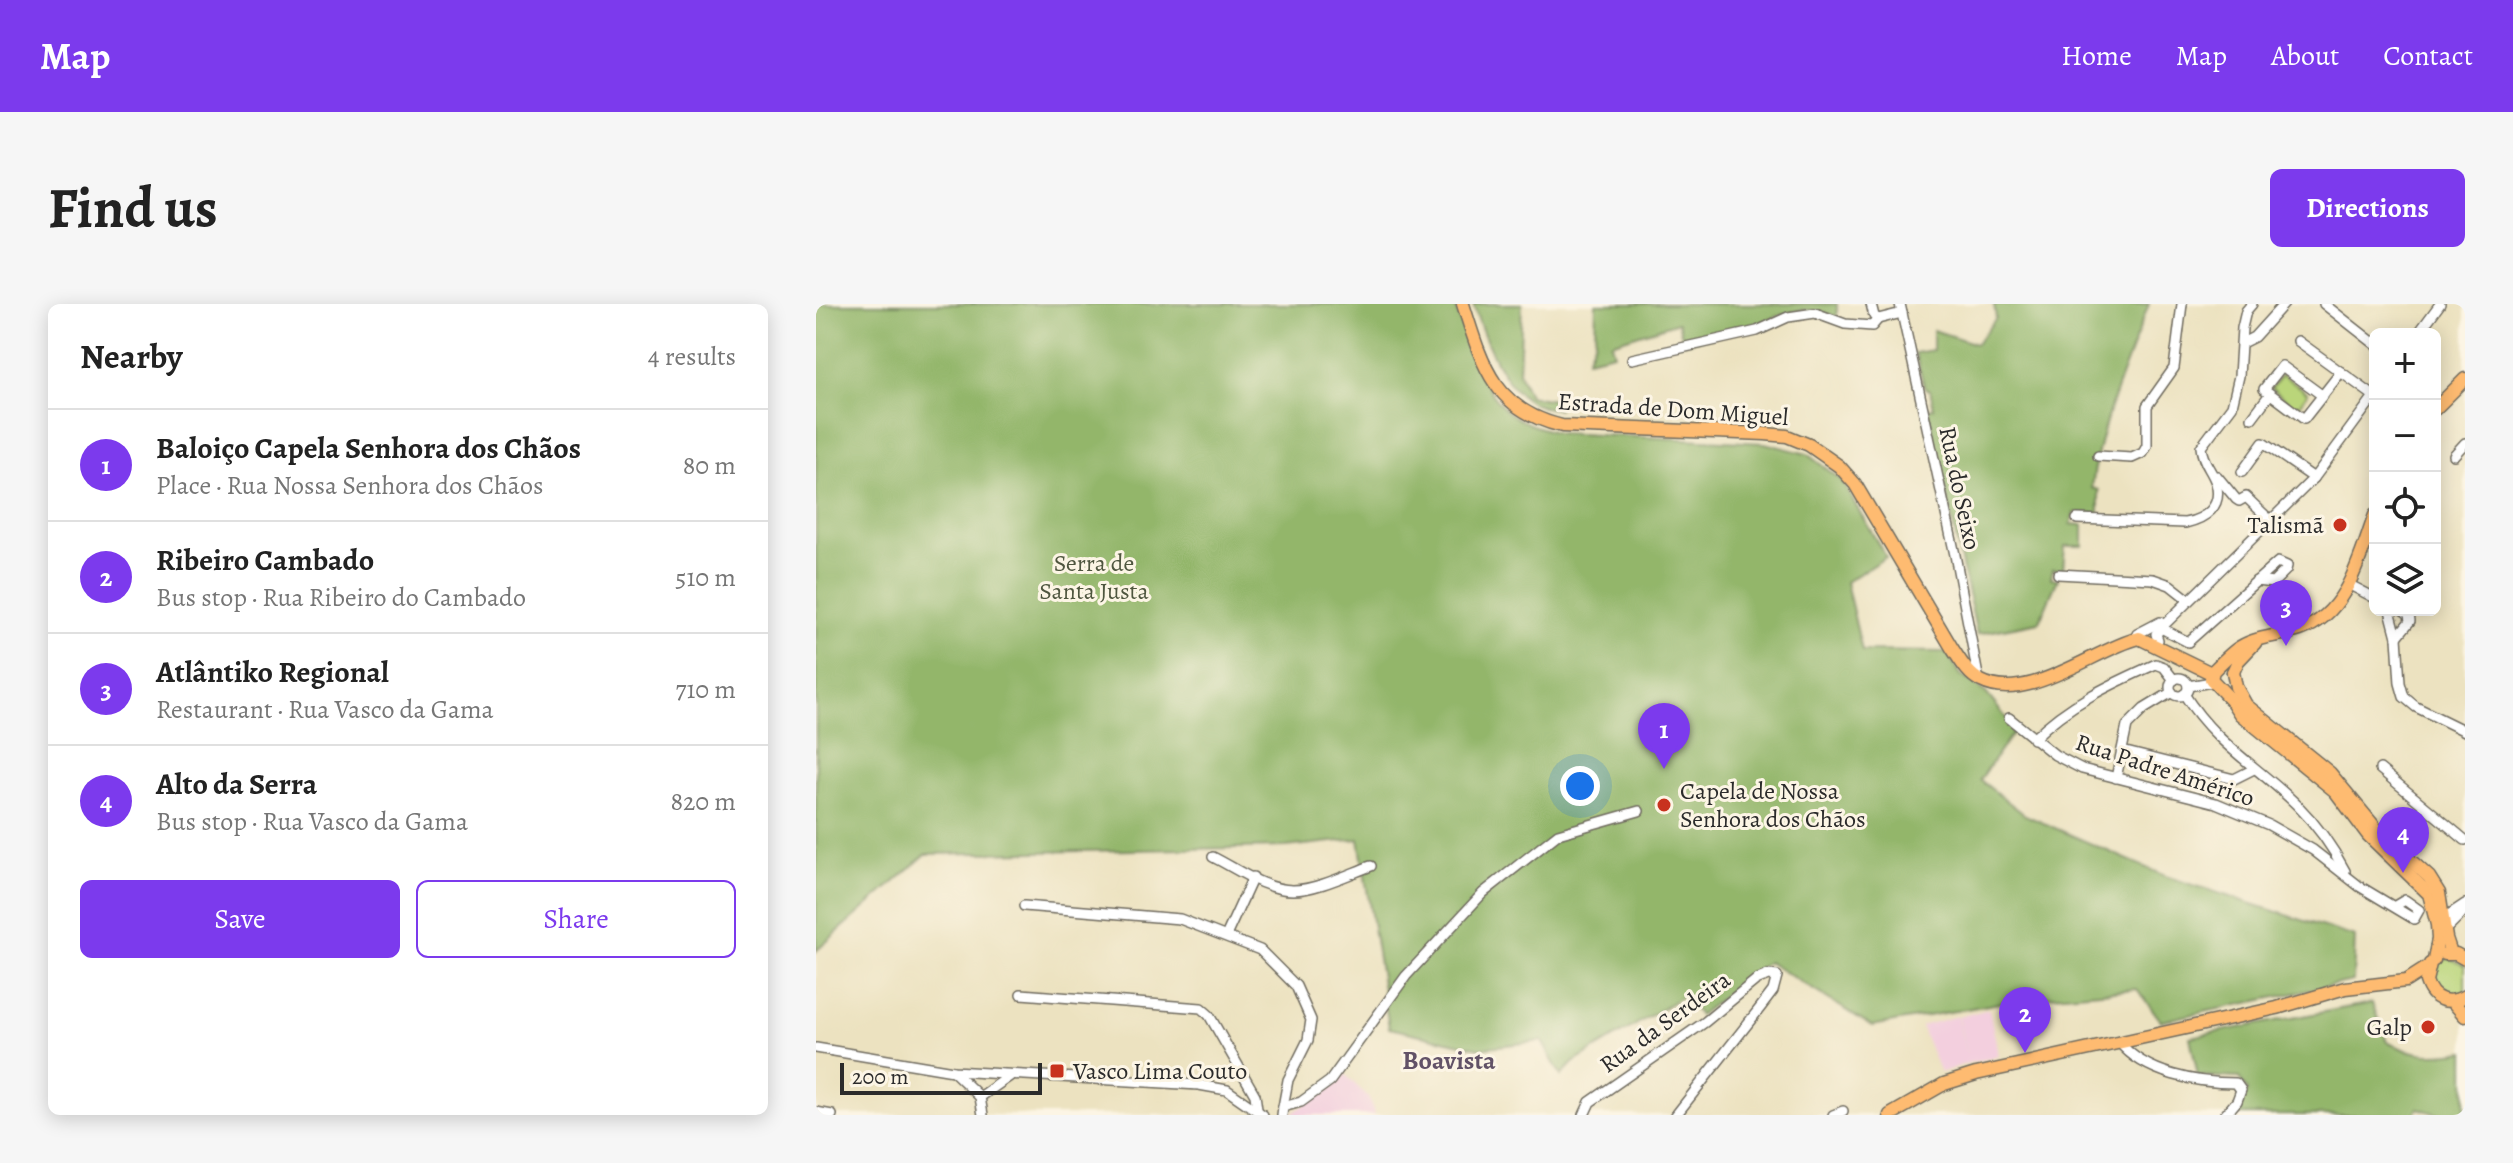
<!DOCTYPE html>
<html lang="en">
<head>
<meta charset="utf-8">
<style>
  body { margin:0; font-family:Alegreya,serif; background:#f6f6f6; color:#222 }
  .controls { position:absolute; right:24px; top:24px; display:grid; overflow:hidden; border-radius:12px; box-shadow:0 4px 20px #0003 }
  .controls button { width:72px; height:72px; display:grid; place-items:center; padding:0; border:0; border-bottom:2px solid #e0e0e0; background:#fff; color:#222; font:40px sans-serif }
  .scale { position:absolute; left:24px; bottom:20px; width:202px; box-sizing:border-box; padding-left:8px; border:4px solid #2b2b2b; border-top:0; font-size:22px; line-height:28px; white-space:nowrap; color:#2b2b2b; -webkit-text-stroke:6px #fcf5e5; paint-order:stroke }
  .you { position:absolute; left:764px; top:482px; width:28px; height:28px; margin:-20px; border:6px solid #fff; border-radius:50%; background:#1a73e8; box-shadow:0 0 0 12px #1a73e833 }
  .badge { display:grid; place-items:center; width:52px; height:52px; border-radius:50%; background:#7c3aed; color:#fff; font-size:26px; font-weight:700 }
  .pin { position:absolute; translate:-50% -66px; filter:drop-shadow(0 2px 4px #0008) }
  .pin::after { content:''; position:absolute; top:42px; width:28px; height:24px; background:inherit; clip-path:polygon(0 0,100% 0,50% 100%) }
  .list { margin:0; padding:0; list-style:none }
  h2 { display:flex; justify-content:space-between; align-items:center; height:104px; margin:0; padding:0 32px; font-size:34px }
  h2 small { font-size:26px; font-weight:400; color:#767676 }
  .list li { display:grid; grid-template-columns:52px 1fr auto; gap:24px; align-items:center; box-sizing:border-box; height:112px; padding:0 32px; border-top:2px solid #e0e0e0 }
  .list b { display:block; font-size:30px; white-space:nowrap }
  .list p { margin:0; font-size:26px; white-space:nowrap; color:#767676 }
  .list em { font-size:26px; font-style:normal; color:#767676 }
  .actions { display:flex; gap:16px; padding:24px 32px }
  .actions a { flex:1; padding:18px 0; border:2px solid #7c3aed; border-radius:12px; text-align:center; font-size:28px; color:#7c3aed }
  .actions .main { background:#7c3aed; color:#fff }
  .icon { flex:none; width:44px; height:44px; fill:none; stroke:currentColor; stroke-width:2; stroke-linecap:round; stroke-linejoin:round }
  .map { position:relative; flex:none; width:1649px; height:811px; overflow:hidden; border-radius:12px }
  header { display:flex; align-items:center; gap:48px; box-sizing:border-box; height:112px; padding:0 40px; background:#7c3aed; color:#fff }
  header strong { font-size:38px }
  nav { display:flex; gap:44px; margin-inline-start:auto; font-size:28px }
  .intro { display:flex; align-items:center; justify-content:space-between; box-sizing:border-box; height:192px; padding:0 48px }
  h1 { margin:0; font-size:56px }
  .button { padding:20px 36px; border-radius:12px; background:#7c3aed; color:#fff; font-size:28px; font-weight:700 }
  main { display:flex; gap:48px; padding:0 48px }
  aside { flex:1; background:#fff; border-radius:12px; box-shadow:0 4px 20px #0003 }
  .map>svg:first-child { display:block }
  .built { fill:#f3cfde }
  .green { fill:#bad57a; stroke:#728052; stroke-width:2 }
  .forest { fill:#93b66a; stroke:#5f704a; stroke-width:2 }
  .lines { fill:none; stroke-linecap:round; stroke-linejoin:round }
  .minor-casing { stroke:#6f6b5f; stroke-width:12 }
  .major-casing { stroke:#6f6b5f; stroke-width:15 }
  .minor { stroke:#fff; stroke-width:9 }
  .major { stroke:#febb71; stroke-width:12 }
  .poi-dot { fill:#c8321e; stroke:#fcf5e5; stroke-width:3 }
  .labels { text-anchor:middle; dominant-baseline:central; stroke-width:6; stroke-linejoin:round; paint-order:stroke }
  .street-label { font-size:24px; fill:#2b2b2b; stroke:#fcf5e5 }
  .poi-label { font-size:24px; fill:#2b2b2b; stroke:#fcf5e5; text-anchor:end }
  .park-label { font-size:24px; fill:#4f563f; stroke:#fcf5e5 }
  .neighbourhood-label { font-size:26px; font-weight:bold; fill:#625267; stroke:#fcf5e5 }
</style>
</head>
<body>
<header>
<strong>Map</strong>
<nav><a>Home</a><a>Map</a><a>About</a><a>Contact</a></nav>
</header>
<div class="intro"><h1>Find us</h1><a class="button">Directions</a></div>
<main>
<aside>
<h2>Nearby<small>4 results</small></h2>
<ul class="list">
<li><span class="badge">1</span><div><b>Baloiço Capela Senhora dos Chãos</b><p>Place · Rua Nossa Senhora dos Chãos</p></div><em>80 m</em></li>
<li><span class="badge">2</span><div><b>Ribeiro Cambado</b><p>Bus stop · Rua Ribeiro do Cambado</p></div><em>510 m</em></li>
<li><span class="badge">3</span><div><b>Atlântiko Regional</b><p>Restaurant · Rua Vasco da Gama</p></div><em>710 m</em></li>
<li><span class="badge">4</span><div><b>Alto da Serra</b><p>Bus stop · Rua Vasco da Gama</p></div><em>820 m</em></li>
</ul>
<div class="actions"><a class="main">Save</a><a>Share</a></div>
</aside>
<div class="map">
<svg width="1649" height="811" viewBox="0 0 1649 811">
  <rect width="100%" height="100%" fill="#fcf5e5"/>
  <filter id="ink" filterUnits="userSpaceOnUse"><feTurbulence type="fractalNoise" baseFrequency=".0125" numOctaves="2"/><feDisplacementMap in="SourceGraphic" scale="16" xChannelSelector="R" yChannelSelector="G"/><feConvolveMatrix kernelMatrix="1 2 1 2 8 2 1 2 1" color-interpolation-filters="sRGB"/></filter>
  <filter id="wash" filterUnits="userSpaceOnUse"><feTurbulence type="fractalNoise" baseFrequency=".006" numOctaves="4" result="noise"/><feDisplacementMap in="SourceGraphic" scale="32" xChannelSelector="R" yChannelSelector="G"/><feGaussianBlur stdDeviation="1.8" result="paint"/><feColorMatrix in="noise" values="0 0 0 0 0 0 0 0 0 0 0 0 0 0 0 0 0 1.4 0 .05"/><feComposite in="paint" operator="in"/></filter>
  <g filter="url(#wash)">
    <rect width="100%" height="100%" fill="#ece2c0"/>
    <g class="built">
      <path d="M1173,705L1183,752L1152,759L1124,769L1105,722L1141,712L1151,753L1142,713Z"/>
      <path d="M527,768L552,793L559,811H473L509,788Z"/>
    </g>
    <g class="green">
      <path d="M1466,70L1492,89L1481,104L1455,84Z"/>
      <path d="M1632,654L1649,661V687L1640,693L1620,689L1614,670L1620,659Z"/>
    </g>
    <g class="forest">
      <path d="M0,0H639C649,33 665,89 695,110C709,120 725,124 741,129L949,139L991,150L1025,176L1070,253L1030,278L1046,347L1130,348L1145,371L1170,389L1199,425L1164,476L1209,511L1349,572L1539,633L1537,677L1345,717L1321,685L1211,694L1056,722L952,658L883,711L867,692L757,759L745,772L726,737L663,744L573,724L543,535L470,543L110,550L0,647Z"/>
      <path d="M657,0H706L703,69L713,92L738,96L742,105C736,104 729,104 724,102C688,91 667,32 657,0Z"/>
      <path d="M780,0H1021V13C984,0 976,7 942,20C918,28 892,32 868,39L862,18L795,39L798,49L771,55L779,37Z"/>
      <path d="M1178,0H1333C1310,61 1283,120 1276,184L1283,186V209H1258L1255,220L1267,221V242H1249L1247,266L1237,265L1235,274L1242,275L1223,318L1161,330L1112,105L1118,104L1114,86L1109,85L1099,49L1117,46V26L1160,40L1180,14Z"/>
      <path d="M1556,699L1571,738C1598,752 1619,752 1649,747V811H1624L1602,804L1598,811H1419L1432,787L1423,774L1382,772L1374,733Z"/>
    </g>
  </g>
  <g filter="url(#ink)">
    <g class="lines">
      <defs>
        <g id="minor">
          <path d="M1055,0L1058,12L1062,15L1086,9"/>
          <path d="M1084,0L1139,251L1163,377"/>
          <path d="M1508,0L1559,40"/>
          <path d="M1602,30L1624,0"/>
          <path d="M1482,37L1558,92"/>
          <path d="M1426,39L1438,33L1468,0"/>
          <path d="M816,55L941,27L972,13L999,9L1029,20L1056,22L1062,15"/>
          <path d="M1507,92L1466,62L1448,85L1488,115L1525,68"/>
          <path d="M1436,114L1454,90"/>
          <path d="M1638,151L1649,139"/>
          <path d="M1282,152L1316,154L1327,149L1331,142V102L1358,64L1366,0"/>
          <path d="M1426,168L1447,139L1498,174"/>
          <path d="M1401,172L1420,195L1423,197L1430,193L1455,217"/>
          <path d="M1261,215L1369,219C1389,215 1407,203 1400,179C1396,166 1386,158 1385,143L1416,102L1423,72L1426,24L1430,7L1436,0"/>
          <path d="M1242,270L1337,275L1354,281L1373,296"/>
          <path d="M1532,280L1559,294"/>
          <path d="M1574,306L1581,333L1584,379L1588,393L1600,403L1649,427"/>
          <path d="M1343,323L1372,338L1462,258L1471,262L1470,266L1457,279L1440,277"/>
          <path d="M1321,330L1344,318"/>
          <path d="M1581,333L1594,317L1593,310L1587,306"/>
          <path d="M1342,336L1340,330L1345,324L1498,174L1559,91"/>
          <circle cx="1363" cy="383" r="9"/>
          <path d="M1372,382L1396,378"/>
          <path d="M1368,390C1400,441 1442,462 1482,502C1501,521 1517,544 1529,567"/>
          <path d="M1193,414L1239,451L1266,465L1400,499L1453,521L1497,546L1543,582L1598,615L1603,606L1589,596L1579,602"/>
          <path d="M1217,435C1252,400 1295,380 1340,360L1348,363L1358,376"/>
          <path d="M1306,447L1418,475L1438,465"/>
          <path d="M1564,465L1649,536"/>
          <path d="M1300,474L1311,422L1328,405L1356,388"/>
          <path d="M397,553C421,565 449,586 477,586C500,586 533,570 555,562"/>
          <path d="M208,602L364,615L444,646L480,682L495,716L492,736L472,776L467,803"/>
          <path d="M1625,616L1649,600"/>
          <path d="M1629,626L1649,606"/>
          <path d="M410,632L437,573"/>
          <path d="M205,690L385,704L393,711L439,791L441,805"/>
          <path d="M1303,738C1329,770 1381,779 1420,779L1425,786L1421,797L1409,811"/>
          <path d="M0,744L137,767L383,781L411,786L447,811"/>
          <path d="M137,767L164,793L167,811"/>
          <path d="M164,793L194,772"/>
          <path d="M0,808L16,811"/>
          <path d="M466,811L467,803L485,798L514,777L590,672L667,589L742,530L823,507"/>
          <path d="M768,811L774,798L889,718L940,676L952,671L961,672L957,687L944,704L860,811"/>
          <path d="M1017,811L1027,807"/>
        </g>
        <g id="major">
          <path d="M647,0C666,61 678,106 746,122L949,130L971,132L993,141L1023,162L1039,180L1136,344C1144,356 1152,371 1165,377C1211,401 1277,346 1323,334L1395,369"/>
          <path d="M1619,105L1649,75"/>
          <path d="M1559,211C1544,252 1531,311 1484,326C1464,332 1442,332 1424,343C1418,346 1403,361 1397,367L1395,375L1415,396L1424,410L1519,487L1552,531L1613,590L1621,621L1622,635L1618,656"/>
          <path d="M1417,368L1420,383L1430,401L1514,469L1563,528L1613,573L1623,589L1630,634L1635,649"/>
          <path d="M1417,368L1422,357L1439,339"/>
          <path d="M1629,650H1640L1649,655"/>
          <path d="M1614,660L1610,677C1616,696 1632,702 1649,692"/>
          <path d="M1637,698L1649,712"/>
          <path d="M1074,811L1128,780L1160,770L1461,704L1529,684L1590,677L1612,663"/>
        </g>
      </defs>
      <use href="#minor" class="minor-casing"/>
      <use href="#major" class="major-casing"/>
      <use href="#minor" class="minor"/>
      <use href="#major" class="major"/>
    </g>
  </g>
  <g class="poi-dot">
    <circle cx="1524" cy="221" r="8"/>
    <circle cx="848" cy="501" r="8"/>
    <circle cx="1612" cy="723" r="8"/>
    <rect x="233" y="759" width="16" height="16" rx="4"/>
  </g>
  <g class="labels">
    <g class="street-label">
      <text transform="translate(857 105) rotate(4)">Estrada de Dom Miguel</text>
      <text transform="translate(1144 184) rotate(78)">Rua do Seixo</text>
      <text transform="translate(1349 466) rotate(18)">Rua Padre Américo</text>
      <text transform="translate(849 718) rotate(-36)">Rua da Serdeira</text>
    </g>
    <g class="poi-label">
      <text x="1508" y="221">Talismã</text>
      <text x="864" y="487" text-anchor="start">Capela de Nossa<tspan x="864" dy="28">Senhora dos Chãos</tspan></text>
      <text x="1596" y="723">Galp</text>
      <text x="257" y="767" text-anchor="start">Vasco Lima Couto</text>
    </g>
    <g class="park-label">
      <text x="278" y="259">Serra de<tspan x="278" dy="28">Santa Justa</tspan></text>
    </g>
    <g class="neighbourhood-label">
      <text x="633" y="756">Boavista</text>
    </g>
  </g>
</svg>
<div class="controls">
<button>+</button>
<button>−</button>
<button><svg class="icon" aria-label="locate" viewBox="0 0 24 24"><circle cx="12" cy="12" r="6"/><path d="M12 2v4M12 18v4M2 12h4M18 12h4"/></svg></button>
<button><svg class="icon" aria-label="layers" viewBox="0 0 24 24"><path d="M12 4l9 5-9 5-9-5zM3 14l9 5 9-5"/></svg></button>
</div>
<div class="scale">200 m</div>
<div class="you"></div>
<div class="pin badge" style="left:848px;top:465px">1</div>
<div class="pin badge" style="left:1209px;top:749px">2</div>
<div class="pin badge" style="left:1470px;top:342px">3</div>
<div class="pin badge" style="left:1587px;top:569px">4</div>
</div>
</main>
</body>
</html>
